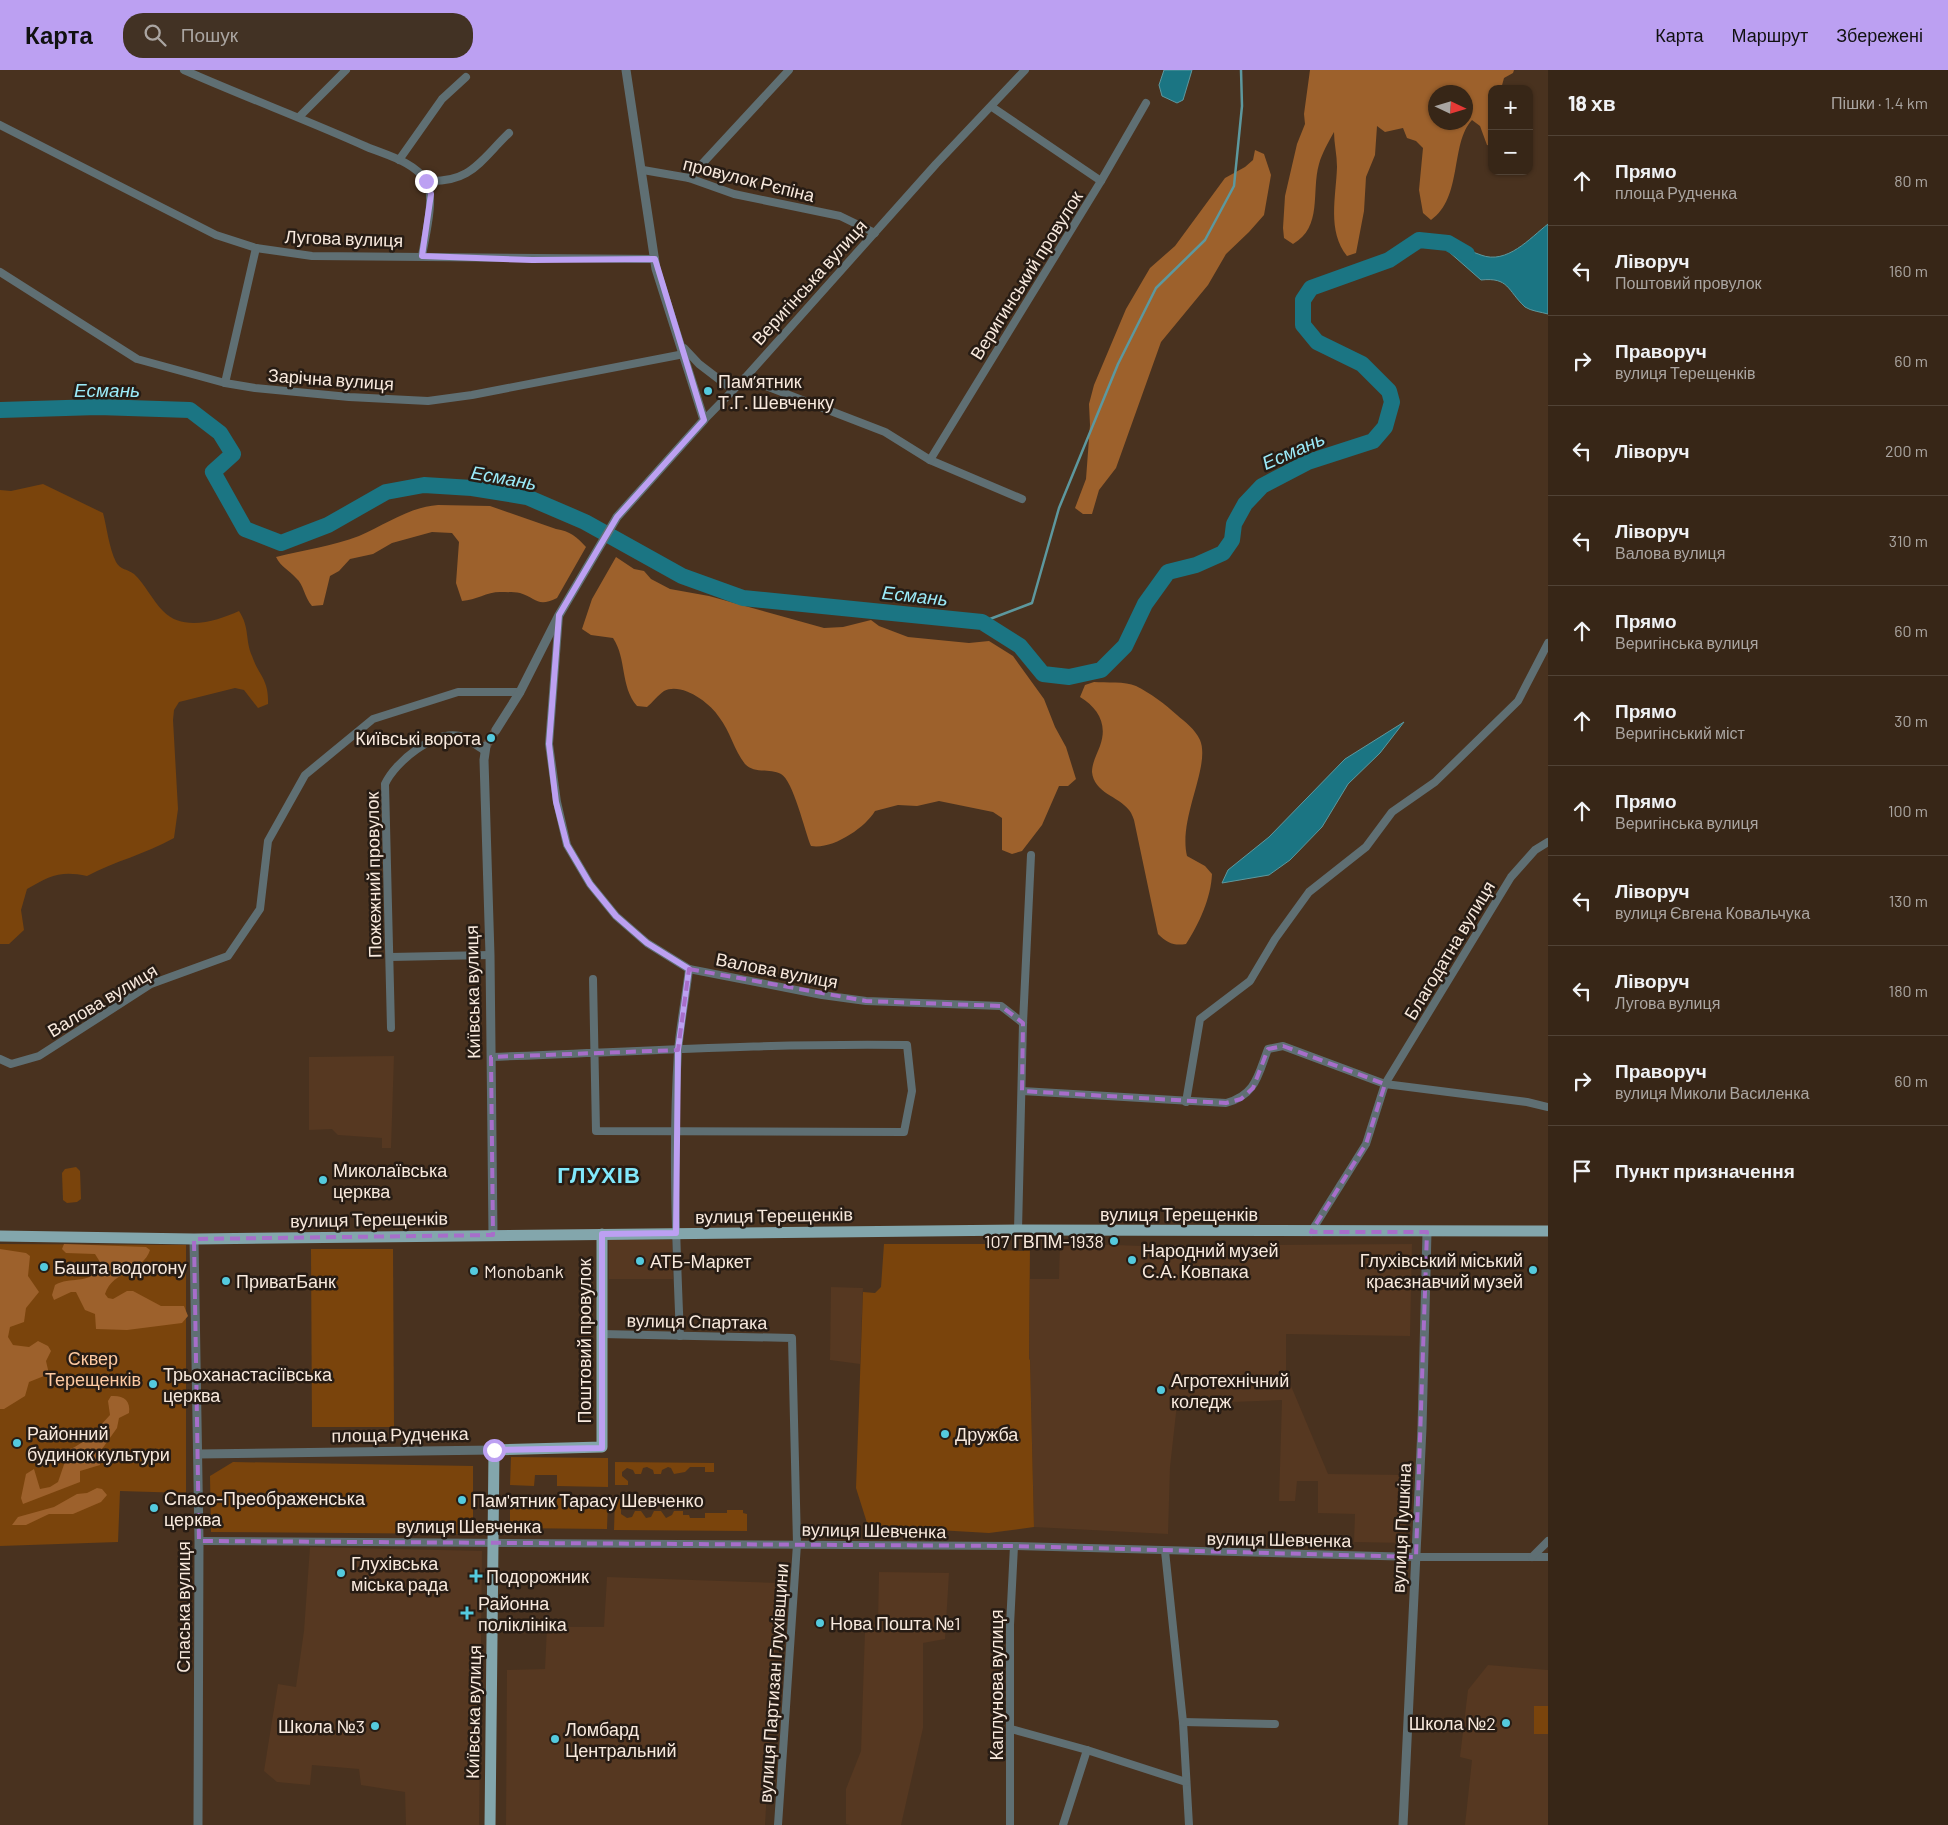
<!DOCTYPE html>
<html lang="uk">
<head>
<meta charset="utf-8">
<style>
  body { margin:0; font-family:Barlow,sans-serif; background:#423224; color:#f1f3f6 }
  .controls { position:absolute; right:15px; top:15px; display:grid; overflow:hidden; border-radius:10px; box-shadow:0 1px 4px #0004 }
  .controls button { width:45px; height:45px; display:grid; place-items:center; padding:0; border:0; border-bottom:1px solid #514336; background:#372617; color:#f1f3f6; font:25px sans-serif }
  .compass { position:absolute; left:1428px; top:15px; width:45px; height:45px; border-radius:50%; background:#372617; box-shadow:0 1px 4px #0004; rotate:94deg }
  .stop { position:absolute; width:15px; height:15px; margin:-11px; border:4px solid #bca0f2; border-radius:50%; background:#fff }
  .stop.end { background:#bca0f2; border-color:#fff; box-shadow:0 1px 5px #0008 }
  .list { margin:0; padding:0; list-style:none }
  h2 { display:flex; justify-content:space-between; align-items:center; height:65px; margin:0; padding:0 20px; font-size:21px }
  h2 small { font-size:16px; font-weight:400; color:#aaa5a1 }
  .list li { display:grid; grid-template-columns:32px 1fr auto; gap:15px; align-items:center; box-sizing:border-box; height:90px; padding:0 20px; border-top:1px solid #514336 }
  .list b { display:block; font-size:19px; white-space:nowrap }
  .list p { margin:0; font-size:16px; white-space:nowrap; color:#aaa5a1 }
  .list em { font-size:16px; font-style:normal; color:#aaa5a1 }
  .icon { flex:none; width:28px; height:28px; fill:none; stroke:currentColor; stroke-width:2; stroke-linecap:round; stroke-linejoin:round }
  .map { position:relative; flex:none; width:1548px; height:1755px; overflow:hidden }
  header { display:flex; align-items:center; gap:30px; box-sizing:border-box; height:70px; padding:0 25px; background:#bca0f2; color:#111 }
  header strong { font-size:24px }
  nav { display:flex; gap:28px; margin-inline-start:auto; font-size:18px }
  .search { width:350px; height:45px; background:#423224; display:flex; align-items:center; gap:12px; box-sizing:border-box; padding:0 18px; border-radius:20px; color:#aaa5a1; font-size:19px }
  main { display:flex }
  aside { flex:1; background:#372617 }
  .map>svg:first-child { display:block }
  .built { fill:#563821 }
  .green { fill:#7a440c }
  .forest { fill:#9d612c; fill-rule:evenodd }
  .water { fill:#1b7583; stroke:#5d989e }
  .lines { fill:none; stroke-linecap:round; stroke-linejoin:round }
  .stream { stroke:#5d989e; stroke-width:2.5 }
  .river { stroke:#1b7583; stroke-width:16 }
  .tertiary-tunnel { stroke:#634d3c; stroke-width:9; stroke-dasharray:9 4.5; stroke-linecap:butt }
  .minor { stroke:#5f6f73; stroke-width:8 }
  .tertiary { stroke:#5f6f73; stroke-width:9 }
  .primary { stroke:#83a6ac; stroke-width:11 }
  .route { stroke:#bca0f2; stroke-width:6 }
  .marked { fill:none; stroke:#a76eca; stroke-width:4; stroke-dasharray:10 6; stroke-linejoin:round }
  .poi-dot { fill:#54cade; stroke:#271c14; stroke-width:2 }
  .labels { text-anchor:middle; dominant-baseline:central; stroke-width:5; stroke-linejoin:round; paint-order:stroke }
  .street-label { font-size:18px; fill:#f8e9dd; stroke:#271c14 }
  .poi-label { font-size:18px; fill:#f8e9dd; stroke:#271c14; text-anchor:start }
  .park-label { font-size:18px; fill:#fecaa2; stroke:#271c14 }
  .water-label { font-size:19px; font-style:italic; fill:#9beaf8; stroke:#271c14 }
  .district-label { font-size:22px; font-weight:bold; letter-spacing:1px; fill:#81e9fc; stroke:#271c14 }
</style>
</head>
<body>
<header>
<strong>Карта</strong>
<div class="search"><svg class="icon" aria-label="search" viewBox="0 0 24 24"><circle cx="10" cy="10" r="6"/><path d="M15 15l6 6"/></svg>Пошук</div>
<nav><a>Карта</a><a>Маршрут</a><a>Збережені</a></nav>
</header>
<main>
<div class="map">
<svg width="1548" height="1755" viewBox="0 0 1548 1755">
  <rect width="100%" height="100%" fill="#49321f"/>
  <g class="built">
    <path d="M394,986L391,1078H382V1068L338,1065L332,1059L309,1060V987Z"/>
    <path d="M609,1169L672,1170L673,1209H609Z"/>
    <path d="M1060,1173L1142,1176L1412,1174L1410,1266L1286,1264V1304L1328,1404L1407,1405L1406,1473L1354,1472L1355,1444L1318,1443V1411H1297L1295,1431H1279L1282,1330L1177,1334L1170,1397L1168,1464L1034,1457L1030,1290L1029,1289L1030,1209H1059Z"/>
    <path d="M831,1217L863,1218L860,1294L830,1290Z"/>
    <path d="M310,1477L482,1481L479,1755H406L405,1722L361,1715L359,1699L312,1695L310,1715L277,1712L264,1701L278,1614L296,1617L304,1561Z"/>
    <path d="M879,1502L949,1503L945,1569L923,1573V1658L901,1755H850L846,1754V1719L861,1681L865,1561L878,1552Z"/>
    <path d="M607,1507L779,1513L765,1755H506L507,1600L545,1599L547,1557H604Z"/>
    <path d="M1488,1595L1548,1600V1755H1465L1472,1690L1460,1687L1468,1620Z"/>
  </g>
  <g class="green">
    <path d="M43,414L103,443C107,458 109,478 116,492C120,500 128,499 134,504C145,514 152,530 163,541C183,562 217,551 239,541C250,558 245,570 252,586C259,606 269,609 268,634L258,638L244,620L235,618L179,632L174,640L173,650L178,739L174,768C146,784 115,791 87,806C61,800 49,806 27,819L21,840L24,860L9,874H0V420L11,421Z"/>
    <path d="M76,1097L80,1101L81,1129L77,1132L67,1133L63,1130L62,1103L65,1099Z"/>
    <path d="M0,1174L186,1175V1423L120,1421L118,1472L0,1476Z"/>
    <path d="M884,1174H1001V1180L1024,1181L1025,1175H1030L1029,1289L1030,1290L1034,1457L989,1463L868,1456L856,1418L863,1222L875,1223L881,1217Z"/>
    <path d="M311,1179H393L394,1357H312Z"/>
    <path d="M511,1387L608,1388V1417L557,1416V1405H535L534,1416L510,1415Z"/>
    <path d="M233,1392L473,1396V1464L211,1462L210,1406Z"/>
    <path d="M615,1392L714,1393V1402H705V1397H690L685,1402L674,1404L671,1398L668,1397L662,1400L661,1404H654L653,1400L647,1397L643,1398L641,1404H635L633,1400L627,1398L622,1402V1406L628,1411V1415H615Z"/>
    <path d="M510,1427H534V1438H557V1427L608,1428L607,1459L510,1458Z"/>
    <path d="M615,1429H630V1434H625L621,1439V1444L627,1448L632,1447L635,1441H641L646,1448L651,1447L654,1441H661L666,1448L672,1445L674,1441H683V1445H689L690,1448H705V1443H727V1440H743V1443L747,1444V1461L614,1460Z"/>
    <rect x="1534" y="1636" width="14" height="28"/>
  </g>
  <g class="forest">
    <path d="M1310,0H1514L1513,3L1504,8L1501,19H1492V76L1487,75L1480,56L1472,50C1450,73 1463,128 1431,150L1423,143L1419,120L1423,78L1416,71L1407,68L1403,58L1385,62L1377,56L1375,85L1366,107L1364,141L1356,183L1347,186C1327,161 1336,127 1337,97C1337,85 1334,73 1334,62C1329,71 1322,83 1319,94C1311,122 1323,157 1293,174L1284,168L1283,158L1285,126L1297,74L1305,54L1304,44ZM1436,22H1466V52H1436Z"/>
    <path d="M1255,80L1264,84L1271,105L1264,145L1249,162L1226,184L1208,215L1161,272L1116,398L1099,420L1092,444H1083L1075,438L1086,409L1090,355L1089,334L1094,315L1126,239L1150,198L1175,176L1225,108L1245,97L1253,90Z"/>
    <path d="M438,435L490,436L556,459C570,461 577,467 586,477L557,528C537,538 537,528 520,523C514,522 506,522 500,522C487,522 476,530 462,531L456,513L459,472L452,463L432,462L392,473L373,484L350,489L339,501L330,506L323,535L312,536C304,527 304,515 296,508C289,500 281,497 276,487C303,480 333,476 359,466C385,455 409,437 438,435Z"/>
    <path d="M616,487L634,499L644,501L651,509L670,519L709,526L824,558L843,557L871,550L879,556L908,567L969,573L989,571L1013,586L1044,629L1055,657L1066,677L1076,709L1068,716H1059L1042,755L1022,781L1012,784L1002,780V748L993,742L939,731L917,736L898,735L875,741C865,758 832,780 811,776C805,762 793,710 781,704C770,698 754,704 745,694C734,680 730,661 719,647C710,633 682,612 664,621C658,625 652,633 647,637L637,636C620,616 627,589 613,568L591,565L582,559L592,529Z"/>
    <path d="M1094,612C1106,613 1125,611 1136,616C1150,623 1165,634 1177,645C1185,652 1195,659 1200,670C1211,696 1178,748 1187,786L1205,796L1212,804C1211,828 1199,854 1186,874C1174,876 1167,873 1158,864L1134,750C1133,747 1131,742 1129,740C1118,726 1094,723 1092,702C1092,693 1097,684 1100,676C1108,654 1098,638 1080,627L1085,615Z"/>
    <path d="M64,1174L146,1177L150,1180C144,1201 112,1201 105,1224L108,1228L113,1229L127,1221H133L161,1236H184L188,1246L182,1253L127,1260L96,1259L95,1244L85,1240L76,1222H71L54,1230L52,1225L55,1215C72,1205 94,1217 100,1192L95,1184L66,1183L62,1179Z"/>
    <path d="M0,1179L26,1183L30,1186L28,1206L39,1222L26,1238L24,1252L10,1257L8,1267L13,1275L29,1277L38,1271L48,1276L51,1281L46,1291L49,1304L29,1312L25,1326L4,1339H0Z"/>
    <path d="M111,1326C123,1325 131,1330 129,1343L119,1348L117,1358L102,1379L100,1395L80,1401V1412L23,1434L21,1428L26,1404L34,1399L40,1419L50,1417L58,1412L69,1380C86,1372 97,1359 110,1345L108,1331Z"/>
    <path d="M97,1418L102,1419L107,1425L101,1432L73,1444H49L26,1455H12L18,1447L54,1437L77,1424L87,1423Z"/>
  </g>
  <g class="water">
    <path d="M1164,0H1192L1183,30L1177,33L1162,26L1159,15Z"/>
    <path d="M1548,154V244C1541,242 1531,241 1525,237C1507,220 1509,207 1481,210L1448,181V173C1460,176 1469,181 1481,185C1507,195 1530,168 1548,154Z"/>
    <path d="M1404,652L1380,683L1348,714L1322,757L1290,790L1269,805L1222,813L1228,800L1269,767L1345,689Z"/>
  </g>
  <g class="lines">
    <path class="stream" d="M982,552L1032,533L1059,438L1118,294L1156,218L1205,170L1234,116L1242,36L1241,0"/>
    <path class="river" d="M0,340L98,337L190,340L220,363L233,384L213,402L245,459L281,473L328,455L386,422L424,415L472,418L527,427L585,452L682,506L743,528L982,552L1020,576L1043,604L1069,607L1101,600L1125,576L1145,534L1168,502L1196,495L1223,483L1232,470L1234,454L1245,434L1262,416L1308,392L1373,371L1385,357L1392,332L1389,321L1362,294L1317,272L1303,255V230L1311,218L1389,190L1419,170L1448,173L1467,184"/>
    <path class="tertiary-tunnel" d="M486,676L496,660"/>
    <g class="minor">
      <path d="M184,0C245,27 307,50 367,77C386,85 415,92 426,111C436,126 425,167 422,186"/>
      <path d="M992,37L1101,111"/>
      <path d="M300,46L346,0"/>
      <path d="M0,55L216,165L256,178L312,186L655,189"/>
      <path d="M399,90L442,29L466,7"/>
      <path d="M643,100L689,108L734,124L840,146L875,163"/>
      <path d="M689,108L789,0"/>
      <path d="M426,111C471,113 479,92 509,63"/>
      <path d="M0,202L137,289L225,313L255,318L349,327L428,331L472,325L684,284"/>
      <path d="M684,278L699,294L733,320"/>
      <path d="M745,308L885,362L930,390L1022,429"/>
      <path d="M225,313L256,178"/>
      <path d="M704,350L745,308L936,94L1025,0"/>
      <path d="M930,390L1101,111L1146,33"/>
      <path d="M559,546L549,674L557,732L567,775L590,814L616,846L647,873L689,899L822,925L866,931L1001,936L1023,953"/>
      <path d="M390,887L490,885"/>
      <path d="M391,958L385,714C395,692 434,660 460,666C468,668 477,676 484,680"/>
      <path d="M491,987C629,982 768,973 907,975L912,1021L904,1062L596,1061L593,909"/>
      <path d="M0,989L11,994L39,986L151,914L228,886L260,839L268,771L305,705L373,649L458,622H520"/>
      <path d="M1022,1021L1226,1033C1256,1025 1258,1005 1268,979L1283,976L1385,1014L1527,1032L1548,1037"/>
      <path d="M1186,1032L1200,949L1250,911L1275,869L1309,822L1366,777L1392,742L1435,712L1518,631L1548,573"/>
      <path d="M1018,1160L1023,953L1031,785"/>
      <path d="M1311,1162L1366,1074L1385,1014L1511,807L1535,780L1548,772"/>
      <path d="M601,1264L792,1268L797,1474L778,1755"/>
      <path d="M680,1266C676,1171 672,1076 678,982C680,954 686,926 689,899"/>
      <path d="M199,1471L1014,1476L1416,1487H1548"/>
      <path d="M1165,1481L1183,1652L1189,1755"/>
      <path d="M1532,1487L1548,1471"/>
      <path d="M1183,1652L1275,1654"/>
      <path d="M1011,1659L1087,1680L1186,1712"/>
      <path d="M1010,1755V1555L1014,1476"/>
      <path d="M1063,1755L1087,1680"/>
    </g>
    <g class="tertiary">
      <path d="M496,660L520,622L559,545L617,447L704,350L656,199L626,0"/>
      <path d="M486,676L484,690L490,885L493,1165"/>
      <path d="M194,1169L199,1471L198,1755"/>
      <path d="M198,1384L494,1380"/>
      <path d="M1403,1755L1422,1358L1427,1162"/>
    </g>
    <g class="primary">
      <path d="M0,1166L194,1169L1018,1160L1548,1161"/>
      <path d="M490,1755L494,1380L602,1377V1164"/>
    </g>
  </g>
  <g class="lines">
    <path class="route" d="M426,111L431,124L422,186L532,190L655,189L704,350L617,447L559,545L549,674L556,732L567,775L590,814L616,846L647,873L689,899L678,980L676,1163L602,1164V1378L494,1380"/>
  </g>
  <path class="marked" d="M689,899L866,931L1001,936L1023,953L1022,1021L1226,1033L1241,1029L1253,1018L1268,979L1283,976L1385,1014L1366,1074L1311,1162H1427L1416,1487L1014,1476L199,1471L194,1169L493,1165L491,987L678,980Z"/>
  <g class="poi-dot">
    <circle cx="708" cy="321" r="5"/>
    <circle cx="491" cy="668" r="5"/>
    <circle cx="323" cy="1110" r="5"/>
    <circle cx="1114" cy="1171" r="5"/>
    <circle cx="1132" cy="1190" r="5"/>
    <circle cx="640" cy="1191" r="5"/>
    <circle cx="44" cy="1197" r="5"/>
    <circle cx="1533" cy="1200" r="5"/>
    <circle cx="474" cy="1201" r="5"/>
    <circle cx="226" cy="1211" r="5"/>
    <circle cx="153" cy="1314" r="5"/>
    <circle cx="1161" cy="1320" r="5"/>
    <circle cx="945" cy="1364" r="5"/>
    <circle cx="17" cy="1373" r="5"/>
    <circle cx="462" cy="1430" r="5"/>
    <circle cx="154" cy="1438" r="5"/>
    <circle cx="341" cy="1503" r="5"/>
    <path d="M473.5 1498.5h5v5h5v5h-5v5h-5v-5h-5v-5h5z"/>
    <path d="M464.5 1535.5h5v5h5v5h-5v5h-5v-5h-5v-5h5z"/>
    <circle cx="820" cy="1553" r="5"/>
    <circle cx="1506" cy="1653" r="5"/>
    <circle cx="375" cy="1656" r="5"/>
    <circle cx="555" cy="1669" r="5"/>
  </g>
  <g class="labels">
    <g class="street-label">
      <text transform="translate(749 109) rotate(14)">провулок Рєпіна</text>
      <text transform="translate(344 168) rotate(2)">Лугова вулиця</text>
      <text transform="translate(1026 205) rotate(-58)">Веригинський провулок</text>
      <text transform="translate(809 212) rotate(-48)">Веригінська вулиця</text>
      <text transform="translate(331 309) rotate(4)">Зарічна вулиця</text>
      <text transform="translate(373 805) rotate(-91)">Пожежний провулок</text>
      <text transform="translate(1449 880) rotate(-59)">Благодатна вулиця</text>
      <text transform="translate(777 900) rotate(11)">Валова вулиця</text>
      <text transform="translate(472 922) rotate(-91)">Київська вулиця</text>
      <text transform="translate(102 930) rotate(-31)">Валова вулиця</text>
      <text x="1179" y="1144">вулиця Терещенків</text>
      <text transform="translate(774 1145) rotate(-1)">вулиця Терещенків</text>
      <text transform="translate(369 1149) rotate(-1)">вулиця Терещенків</text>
      <text transform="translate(697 1251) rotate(1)">вулиця Спартака</text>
      <text transform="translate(584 1271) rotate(-90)">Поштовий провулок</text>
      <text transform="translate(400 1364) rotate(-1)">площа Рудченка</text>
      <text x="469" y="1456">вулиця Шевченка</text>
      <text transform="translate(1401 1458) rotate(-87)">вулиця Пушкіна</text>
      <text transform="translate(874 1460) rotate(1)">вулиця Шевченка</text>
      <text transform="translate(1279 1469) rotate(1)">вулиця Шевченка</text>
      <text transform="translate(183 1537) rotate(-90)">Спаська вулиця</text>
      <text transform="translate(773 1613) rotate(-86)">вулиця Партизан Глухівщини</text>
      <text transform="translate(996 1615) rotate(-90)">Каплунова вулиця</text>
      <text transform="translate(473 1642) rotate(-89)">Київська вулиця</text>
    </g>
    <g class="poi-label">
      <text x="718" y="311">Пам’ятник<tspan x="718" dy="21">Т.Г. Шевченку</tspan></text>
      <text x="481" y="668" text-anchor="end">Київські ворота</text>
      <text x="333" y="1100">Миколаївська<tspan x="333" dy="21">церква</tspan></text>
      <text x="1104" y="1171" text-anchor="end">107 ГВПМ-1938</text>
      <text x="1142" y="1180">Народний музей<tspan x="1142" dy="21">С.А. Ковпака</tspan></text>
      <text x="1523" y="1190" text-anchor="end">Глухівський міський<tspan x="1523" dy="21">краєзнавчий музей</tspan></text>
      <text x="650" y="1191">АТБ-Маркет</text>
      <text x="54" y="1197">Башта водогону</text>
      <text x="484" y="1201">Monobank</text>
      <text x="236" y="1211">ПриватБанк</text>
      <text x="163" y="1304">Трьоханастасіївська<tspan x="163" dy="21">церква</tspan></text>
      <text x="1171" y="1310">Агротехнічний<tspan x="1171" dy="21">коледж</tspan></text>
      <text x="27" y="1363">Районний<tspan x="27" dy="21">будинок культури</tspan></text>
      <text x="955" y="1364">Дружба</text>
      <text x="164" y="1428">Спасо-Преображенська<tspan x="164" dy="21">церква</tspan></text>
      <text x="472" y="1430">Пам'ятник Тарасу Шевченко</text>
      <text x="351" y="1493">Глухівська<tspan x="351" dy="21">міська рада</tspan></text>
      <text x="486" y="1506">Подорожник</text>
      <text x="478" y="1533">Районна<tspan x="478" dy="21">поліклініка</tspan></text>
      <text x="830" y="1553">Нова Пошта №1</text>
      <text x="1496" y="1653" text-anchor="end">Школа №2</text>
      <text x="365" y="1656" text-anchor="end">Школа №3</text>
      <text x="565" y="1659">Ломбард<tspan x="565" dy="21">Центральний</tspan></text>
    </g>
    <g class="park-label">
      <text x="93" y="1288">Сквер<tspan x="93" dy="21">Терещенків</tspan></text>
    </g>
    <g class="water-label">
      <text x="107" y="319">Есмань</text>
      <text transform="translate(1293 380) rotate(-24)">Есмань</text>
      <text transform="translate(504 407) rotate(10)">Есмань</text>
      <text transform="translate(915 525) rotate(6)">Есмань</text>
    </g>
    <g class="district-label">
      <text x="599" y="1104">ГЛУХІВ</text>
    </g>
  </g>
</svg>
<div class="controls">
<button>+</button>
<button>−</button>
</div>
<svg class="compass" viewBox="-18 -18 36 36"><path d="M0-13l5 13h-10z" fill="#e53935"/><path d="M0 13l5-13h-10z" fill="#aaa5a1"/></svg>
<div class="stop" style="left:494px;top:1380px"></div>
<div class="stop end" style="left:426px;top:111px"></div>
</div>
<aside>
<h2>18 хв<small>Пішки · 1.4 km</small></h2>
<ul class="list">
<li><svg class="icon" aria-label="ahead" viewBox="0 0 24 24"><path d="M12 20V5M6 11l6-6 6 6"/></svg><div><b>Прямо</b><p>площа Рудченка</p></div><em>80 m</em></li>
<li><svg class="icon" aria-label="left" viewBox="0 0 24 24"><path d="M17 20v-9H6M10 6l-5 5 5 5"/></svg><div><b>Ліворуч</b><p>Поштовий провулок</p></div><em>160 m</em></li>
<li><svg class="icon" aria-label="right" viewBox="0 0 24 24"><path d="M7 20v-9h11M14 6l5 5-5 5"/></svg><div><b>Праворуч</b><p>вулиця Терещенків</p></div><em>60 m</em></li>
<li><svg class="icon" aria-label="left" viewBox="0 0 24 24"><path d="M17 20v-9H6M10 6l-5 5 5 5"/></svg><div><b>Ліворуч</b></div><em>200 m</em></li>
<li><svg class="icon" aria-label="left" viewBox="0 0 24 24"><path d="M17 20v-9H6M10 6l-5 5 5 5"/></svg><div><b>Ліворуч</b><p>Валова вулиця</p></div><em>310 m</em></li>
<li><svg class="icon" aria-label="ahead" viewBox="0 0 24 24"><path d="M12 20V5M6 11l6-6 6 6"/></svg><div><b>Прямо</b><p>Веригінська вулиця</p></div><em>60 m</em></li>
<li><svg class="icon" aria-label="ahead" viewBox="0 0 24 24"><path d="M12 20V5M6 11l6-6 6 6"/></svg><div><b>Прямо</b><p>Веригінський міст</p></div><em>30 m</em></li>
<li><svg class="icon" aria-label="ahead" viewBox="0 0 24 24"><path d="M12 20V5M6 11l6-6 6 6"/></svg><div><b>Прямо</b><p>Веригінська вулиця</p></div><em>100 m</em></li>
<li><svg class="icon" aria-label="left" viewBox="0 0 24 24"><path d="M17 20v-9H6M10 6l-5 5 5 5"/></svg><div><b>Ліворуч</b><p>вулиця Євгена Ковальчука</p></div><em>130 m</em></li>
<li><svg class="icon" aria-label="left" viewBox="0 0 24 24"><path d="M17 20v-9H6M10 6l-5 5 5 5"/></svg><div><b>Ліворуч</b><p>Лугова вулиця</p></div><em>180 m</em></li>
<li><svg class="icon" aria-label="right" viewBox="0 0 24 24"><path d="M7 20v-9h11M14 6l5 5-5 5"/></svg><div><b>Праворуч</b><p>вулиця Миколи Василенка</p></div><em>60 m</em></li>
<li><svg class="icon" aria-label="arrive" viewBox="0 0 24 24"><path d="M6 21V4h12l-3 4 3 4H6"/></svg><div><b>Пункт призначення</b></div></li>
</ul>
</aside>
</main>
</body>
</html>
